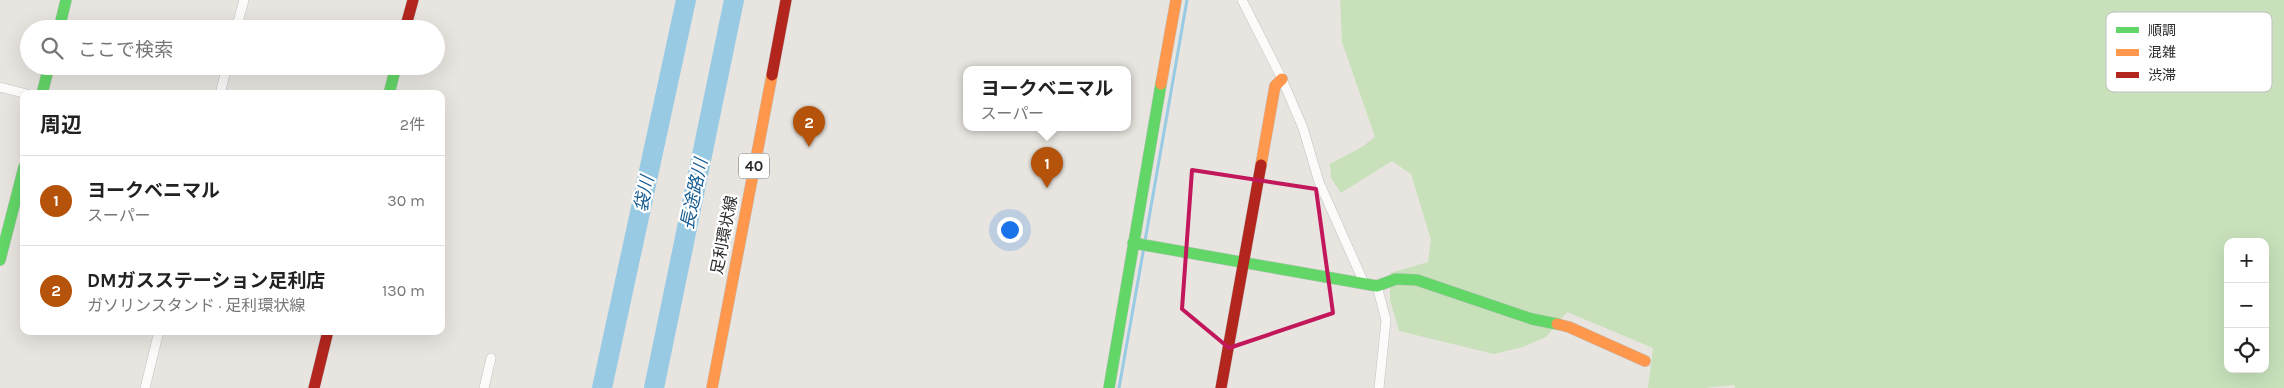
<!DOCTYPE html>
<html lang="ja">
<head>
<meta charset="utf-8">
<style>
  body { margin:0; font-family:Karla,"Noto Sans JP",sans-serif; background:#f6f6f6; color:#222 }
  .controls { position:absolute; right:15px; bottom:15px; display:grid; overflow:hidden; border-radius:10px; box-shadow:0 5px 20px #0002 }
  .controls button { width:45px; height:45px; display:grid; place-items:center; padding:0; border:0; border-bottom:1px solid #e0e0e0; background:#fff; color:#222; font:25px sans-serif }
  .you { position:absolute; left:1009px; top:229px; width:18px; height:18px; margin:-12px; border:4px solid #fff; border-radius:50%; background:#1a73e8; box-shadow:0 0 0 8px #1a73e833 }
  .badge { display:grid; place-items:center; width:32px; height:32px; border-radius:50%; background:#b45309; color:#fff; font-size:16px; font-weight:700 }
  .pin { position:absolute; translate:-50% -41px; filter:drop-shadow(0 1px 2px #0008) }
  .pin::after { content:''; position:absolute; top:26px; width:18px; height:15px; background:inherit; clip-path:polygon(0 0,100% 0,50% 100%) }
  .popup { position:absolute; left:963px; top:66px; width:168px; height:65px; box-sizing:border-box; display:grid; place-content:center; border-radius:10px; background:#fff; filter:drop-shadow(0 1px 4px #0005); font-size:16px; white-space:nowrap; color:#767676 }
  .popup b { font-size:19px; color:#222 }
  .popup::after { content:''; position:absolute; left:50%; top:100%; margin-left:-10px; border:10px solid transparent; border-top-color:#fff }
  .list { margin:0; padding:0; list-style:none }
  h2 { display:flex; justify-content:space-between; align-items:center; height:65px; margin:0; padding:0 20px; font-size:21px }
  h2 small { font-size:16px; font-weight:400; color:#767676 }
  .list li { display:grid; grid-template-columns:32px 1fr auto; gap:15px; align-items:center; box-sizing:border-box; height:90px; padding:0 20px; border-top:1px solid #e0e0e0 }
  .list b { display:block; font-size:19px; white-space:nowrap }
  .list p { margin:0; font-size:16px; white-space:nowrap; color:#767676 }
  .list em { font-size:16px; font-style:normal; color:#767676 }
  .icon { flex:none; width:28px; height:28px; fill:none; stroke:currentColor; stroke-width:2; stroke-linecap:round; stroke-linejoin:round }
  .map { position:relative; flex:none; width:2284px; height:388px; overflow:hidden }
  .search { position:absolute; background:#fff; box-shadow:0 5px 20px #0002; left:20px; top:20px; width:425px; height:55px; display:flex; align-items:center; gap:12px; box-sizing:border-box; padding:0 18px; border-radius:28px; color:#767676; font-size:19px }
  .panel { position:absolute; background:#fff; box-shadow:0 5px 20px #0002; left:20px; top:90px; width:425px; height:245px; border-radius:10px }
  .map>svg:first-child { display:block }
  .green { fill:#c8e1bb; fill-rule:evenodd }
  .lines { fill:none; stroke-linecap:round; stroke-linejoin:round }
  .stream { stroke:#98cae4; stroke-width:3 }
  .river { stroke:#98cae4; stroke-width:20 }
  .street-casing { stroke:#c1c1c1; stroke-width:10 }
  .fast-casing { stroke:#c1c1c1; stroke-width:12 }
  .slow-casing { stroke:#c1c1c1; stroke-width:12 }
  .jam-casing { stroke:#c1c1c1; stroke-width:12 }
  .street { stroke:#fcfbfa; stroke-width:9 }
  .fast { stroke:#63d668; stroke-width:11 }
  .slow { stroke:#ff974d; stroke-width:11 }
  .jam { stroke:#b3261e; stroke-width:11 }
  .marked { fill:none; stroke:#c2185b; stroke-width:4; stroke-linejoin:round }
  .labels { text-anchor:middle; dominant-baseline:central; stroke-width:4.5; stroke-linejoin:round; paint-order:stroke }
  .shield { fill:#fff; stroke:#6a6a6a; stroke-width:1 }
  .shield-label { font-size:15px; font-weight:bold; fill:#2a2a2a }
  .street-label { font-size:16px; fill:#2a2a2a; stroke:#fff }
  .water-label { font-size:18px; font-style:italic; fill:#165c92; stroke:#fff }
  .key { fill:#fff; stroke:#bfbfbf; stroke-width:1 }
  .key-label { font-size:14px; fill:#2a2a2a }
</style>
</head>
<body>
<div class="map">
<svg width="2284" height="388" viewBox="0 0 2284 388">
  <rect width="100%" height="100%" fill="#e8e5e0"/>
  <path class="green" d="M1340,0H2284V388H1735L1734,385L1705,388H1648L1653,348L1567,312L1546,337L1523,347L1494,354L1399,331L1390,300V273L1428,262L1431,240L1411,174L1392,161L1341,193L1331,178L1330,164L1362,147L1375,137L1342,42ZM2228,242H2265V369H2228Z"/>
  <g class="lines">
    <g class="stream">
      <path d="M1145,241L1187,0"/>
      <path d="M1119,388L1144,247"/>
    </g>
    <g class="river">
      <path d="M602,388L686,0"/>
      <path d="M654,388L734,0"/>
    </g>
    <defs>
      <g id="street">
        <path d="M1242,0L1282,79L1303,128L1319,182L1364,283"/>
        <path d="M236,29L244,0"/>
        <path d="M0,87L27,94"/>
        <path d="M220,94L227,66"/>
        <path d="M1377,286L1386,320L1379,388"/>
        <path d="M145,388L159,331"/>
        <path d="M484,388L491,358"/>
      </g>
      <g id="fast">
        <path d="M59,29L66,0"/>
        <path d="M42,94L49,66"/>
        <path d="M389,94L396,66"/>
        <path d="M1133,243L1377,286L1396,279L1417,280L1532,319L1557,324"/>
        <path d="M0,260L24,167"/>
        <path d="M1109,388L1161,84"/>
      </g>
      <g id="slow">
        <path d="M1161,84L1176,0"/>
        <path d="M1261,165L1275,86L1282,79"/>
        <path d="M1557,324L1569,327L1645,361"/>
        <path d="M712,388L772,75"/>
      </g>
      <g id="jam">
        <path d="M405,29L413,0"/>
        <path d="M772,75L786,0"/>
        <path d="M314,388L328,331"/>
        <path d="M1221,388L1261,165"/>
      </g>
    </defs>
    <use href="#street" class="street-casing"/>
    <use href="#fast" class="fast-casing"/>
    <use href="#slow" class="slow-casing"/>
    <use href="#jam" class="jam-casing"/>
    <use href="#street" class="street"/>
    <use href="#fast" class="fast"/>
    <use href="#slow" class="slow"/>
    <use href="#jam" class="jam"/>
  </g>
  <path class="marked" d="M1192,170L1316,189L1333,313L1229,348L1182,309Z"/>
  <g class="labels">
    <rect class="shield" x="739" y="153.5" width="30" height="25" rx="4"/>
    <g class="shield-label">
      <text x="754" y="166">40</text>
    </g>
    <g class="street-label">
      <text transform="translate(724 235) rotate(-79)">足利環状線</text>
    </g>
    <g class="water-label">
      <text transform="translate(644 194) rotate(-78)">袋川</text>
      <text transform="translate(694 194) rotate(-78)">長途路川</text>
    </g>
  </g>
  <rect x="2106" y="12" width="166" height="80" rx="8" class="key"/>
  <rect x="2116" y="27" width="23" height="6" fill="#63d668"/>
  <rect x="2116" y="49" width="23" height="7" fill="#ff974d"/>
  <rect x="2116" y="72" width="23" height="6" fill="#b3261e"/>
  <g class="key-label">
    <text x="2148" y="35">順調</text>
    <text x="2148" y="57">混雑</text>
    <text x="2148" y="80">渋滞</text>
  </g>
</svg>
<div class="controls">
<button>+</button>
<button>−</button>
<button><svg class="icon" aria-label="locate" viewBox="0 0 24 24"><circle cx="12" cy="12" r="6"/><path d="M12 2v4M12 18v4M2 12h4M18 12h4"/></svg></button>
</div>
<div class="you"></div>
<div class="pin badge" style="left:1047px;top:188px">1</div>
<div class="popup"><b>ヨークベニマル</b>スーパー</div>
<div class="pin badge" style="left:809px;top:147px">2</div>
<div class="search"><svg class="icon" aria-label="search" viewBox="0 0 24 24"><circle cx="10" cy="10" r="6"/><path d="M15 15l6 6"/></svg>ここで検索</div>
<section class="panel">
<h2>周辺<small>2件</small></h2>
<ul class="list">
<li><span class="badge">1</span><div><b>ヨークベニマル</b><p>スーパー</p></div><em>30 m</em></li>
<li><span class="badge">2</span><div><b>DMガスステーション足利店</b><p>ガソリンスタンド · 足利環状線</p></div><em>130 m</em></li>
</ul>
</section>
</div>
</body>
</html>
